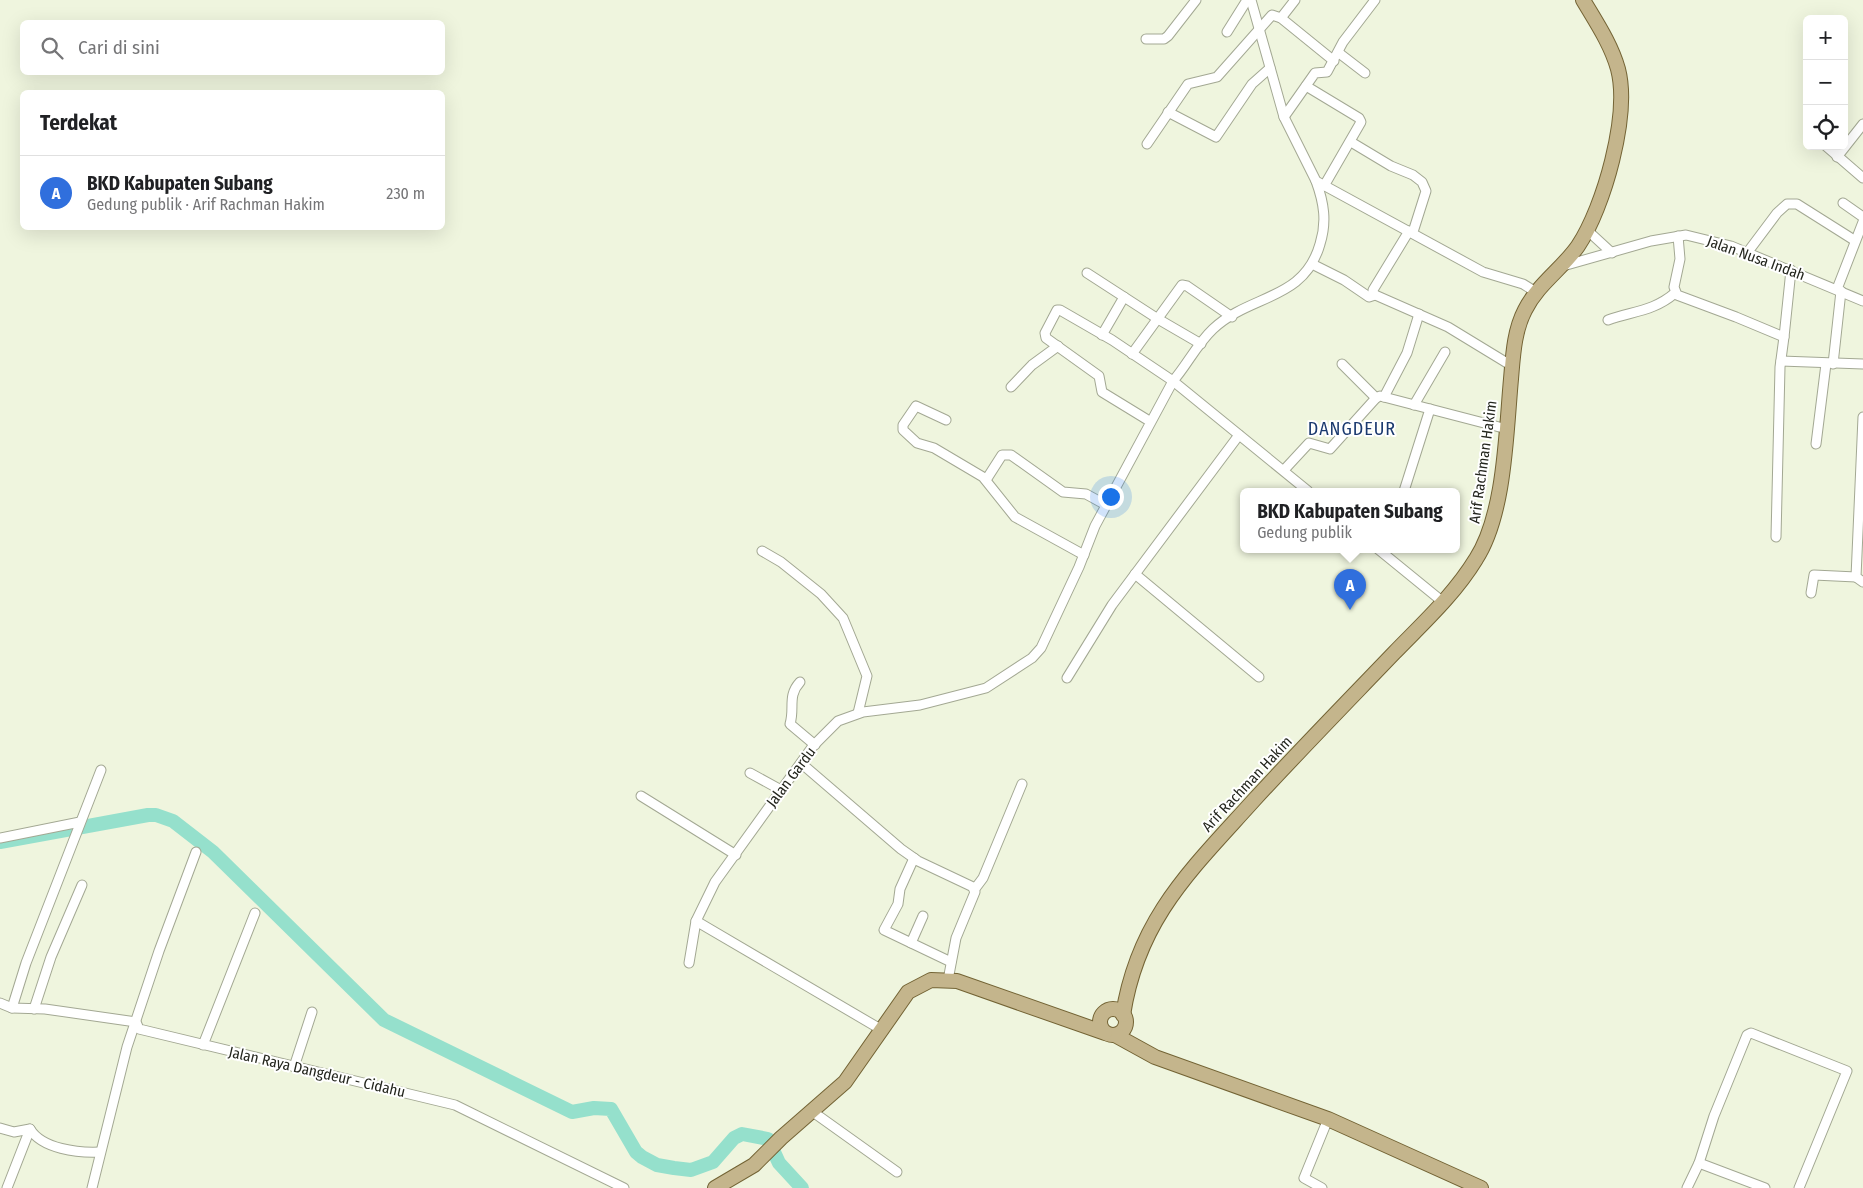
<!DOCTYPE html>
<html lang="id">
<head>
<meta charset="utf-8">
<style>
  body { margin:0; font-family:"Fira Sans Condensed",sans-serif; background:#f2f2f2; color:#202124 }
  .controls { position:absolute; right:15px; top:15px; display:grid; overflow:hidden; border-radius:8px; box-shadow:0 5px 20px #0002 }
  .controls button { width:45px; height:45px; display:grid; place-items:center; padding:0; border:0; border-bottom:1px solid #e0e0e0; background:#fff; color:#202124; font:25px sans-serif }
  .you { position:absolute; left:1110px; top:496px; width:18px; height:18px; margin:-12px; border:4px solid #fff; border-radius:50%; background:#1a73e8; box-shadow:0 0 0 8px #1a73e833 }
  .badge { display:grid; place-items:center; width:32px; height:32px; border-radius:50%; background:#306fdd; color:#fff; font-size:16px; font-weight:700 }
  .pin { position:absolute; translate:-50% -41px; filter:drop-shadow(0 1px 2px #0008) }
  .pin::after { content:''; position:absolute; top:26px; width:18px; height:15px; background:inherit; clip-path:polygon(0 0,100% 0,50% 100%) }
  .popup { position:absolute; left:1240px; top:488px; width:220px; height:65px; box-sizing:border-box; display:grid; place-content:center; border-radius:8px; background:#fff; filter:drop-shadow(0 1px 4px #0005); font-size:16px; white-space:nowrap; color:#757577 }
  .popup b { font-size:19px; color:#202124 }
  .popup::after { content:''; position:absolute; left:50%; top:100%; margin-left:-10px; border:10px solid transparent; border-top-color:#fff }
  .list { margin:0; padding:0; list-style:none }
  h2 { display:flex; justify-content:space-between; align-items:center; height:65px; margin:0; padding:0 20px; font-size:21px }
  h2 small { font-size:16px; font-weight:400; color:#757577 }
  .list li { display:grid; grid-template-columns:32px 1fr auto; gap:15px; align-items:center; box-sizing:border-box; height:75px; padding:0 20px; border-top:1px solid #e0e0e0 }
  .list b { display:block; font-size:19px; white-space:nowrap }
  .list p { margin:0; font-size:16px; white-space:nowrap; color:#757577 }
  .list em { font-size:16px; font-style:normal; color:#757577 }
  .icon { flex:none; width:28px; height:28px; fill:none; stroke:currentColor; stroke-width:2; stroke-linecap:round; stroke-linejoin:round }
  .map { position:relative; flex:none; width:1863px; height:1188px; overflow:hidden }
  .search { position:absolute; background:#fff; box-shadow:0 5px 20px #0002; left:20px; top:20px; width:425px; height:55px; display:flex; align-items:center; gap:12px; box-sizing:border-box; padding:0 18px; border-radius:8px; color:#757577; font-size:19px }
  .panel { position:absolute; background:#fff; box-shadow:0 5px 20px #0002; left:20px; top:90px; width:425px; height:140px; border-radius:8px }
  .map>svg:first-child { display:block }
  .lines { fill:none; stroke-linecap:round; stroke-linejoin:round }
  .river { stroke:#95e0cc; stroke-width:14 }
  .minor-casing { stroke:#a3a893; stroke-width:11 }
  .primary-casing { stroke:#736334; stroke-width:16 }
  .minor { stroke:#fff; stroke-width:9 }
  .primary { stroke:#c4b58c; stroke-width:14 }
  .labels { text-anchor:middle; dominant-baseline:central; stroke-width:4; stroke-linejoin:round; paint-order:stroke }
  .street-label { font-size:15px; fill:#24261e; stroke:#fff }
  .quarter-label { font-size:18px; letter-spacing:1px; fill:#1a396e; stroke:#fff }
</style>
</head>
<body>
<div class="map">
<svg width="1863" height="1188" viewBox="0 0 1863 1188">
  <rect width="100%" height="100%" fill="#eff5de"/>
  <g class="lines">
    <path class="river" d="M0,842L148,815H156L173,821L213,852L384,1020L572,1112L594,1108L611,1109L636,1152L642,1157L657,1165L674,1168L691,1170L713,1162L734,1138L742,1134L768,1139L779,1163L802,1188"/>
    <defs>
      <g id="minor">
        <path d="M1251,0L1284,117L1316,181L1483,272L1523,284L1536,292"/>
        <path d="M1281,18L1295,0"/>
        <path d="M1227,32L1247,0"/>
        <path d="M1146,39H1164L1168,36L1196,0"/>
        <path d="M1339,53L1365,73"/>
        <path d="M1306,86L1359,118L1361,122L1324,186"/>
        <path d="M1168,112L1216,137L1252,84L1270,68"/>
        <path d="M1284,117L1315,73L1327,72L1343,42L1375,0"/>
        <path d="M1351,142L1391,166L1413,175L1422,182L1426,191L1413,232"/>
        <path d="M1147,144L1188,84L1217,77L1272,15L1281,18L1334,61"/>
        <path d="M1826,146L1863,178"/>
        <path d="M1837,157L1863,124"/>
        <path d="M1843,203L1863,217"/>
        <path d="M1587,230L1612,253"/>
        <path d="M1409,231L1373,290V294L1448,327L1512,366"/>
        <path d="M1678,236L1680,259L1674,287L1677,295L1736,317L1784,337L1791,270"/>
        <path d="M1747,253L1777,213L1787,204H1797L1854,240"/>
        <path d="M1312,264L1344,280L1369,297L1375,295"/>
        <path d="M1563,266L1651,241L1686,235L1731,246L1863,301"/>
        <path d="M1087,273L1158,319L1201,344"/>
        <path d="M1837,289L1863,222"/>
        <path d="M1608,320C1634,311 1654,311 1675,293"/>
        <path d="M1102,335L1124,297"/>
        <path d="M1132,354L1182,285L1187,286L1232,317"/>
        <path d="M1781,361L1863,364"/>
        <path d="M1342,364L1376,398"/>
        <path d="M1833,364L1841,291"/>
        <path d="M1011,387L1032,365L1058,346"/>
        <path d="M1384,397L1407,353L1419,314"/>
        <path d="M1414,405L1445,352"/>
        <path d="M1863,417L1856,577L1863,582"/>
        <path d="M946,420L916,406L903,425V430L917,443L934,448L983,477L1015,517L1084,555"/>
        <path d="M1816,444L1826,364"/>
        <path d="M1284,470L1309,443L1330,449L1376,398L1380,396L1507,429"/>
        <path d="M986,480L1002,455H1011L1063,492L1086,494L1106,505"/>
        <path d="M1308,491L1173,381C1187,365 1197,344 1213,329C1250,294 1304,301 1320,244C1327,222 1324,203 1316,181"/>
        <path d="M1404,491L1430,409"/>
        <path d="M1776,537L1780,367L1784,337"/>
        <path d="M1378,549L1443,602"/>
        <path d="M762,551L781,562L821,594L843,618L867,676L858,713"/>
        <path d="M1135,574L1259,677"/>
        <path d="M1811,593L1814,575L1856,577"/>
        <path d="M1067,678L1112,605L1239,435"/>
        <path d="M800,682C787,696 795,708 790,724L815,745"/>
        <path d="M801,763L901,849L918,861L973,887L975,892L956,938L948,980"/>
        <path d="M750,773L781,790"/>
        <path d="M641,796L736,855"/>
        <path d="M0,838L80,822"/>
        <path d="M914,858L900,889L898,904L884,930L951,962"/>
        <path d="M974,890L983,878L1022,784"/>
        <path d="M696,921L882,1030"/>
        <path d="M911,943L923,916"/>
        <path d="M689,963L696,921L715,882L813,746L838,721L863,712L920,705L986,688L1032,658L1041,648L1079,567L1095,526L1173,381L1112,340L1060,310H1057L1045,333L1046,338L1099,376L1102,392L1151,422"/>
        <path d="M0,1003L12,1008L45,1009L136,1022L139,1029L455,1105L624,1188"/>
        <path d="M12,1008L26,963L101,770"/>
        <path d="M34,1009L51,957L82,885"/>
        <path d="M203,1045L255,913"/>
        <path d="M294,1067L312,1012"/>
        <path d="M813,1112L897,1172"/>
        <path d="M0,1128L14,1132L30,1129C42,1149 78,1153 100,1152"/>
        <path d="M1699,1163L1765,1188"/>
        <path d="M7,1188L30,1129"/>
        <path d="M92,1188L127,1047L159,951L196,852"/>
        <path d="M1322,1188L1304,1178L1328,1119"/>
        <path d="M1687,1188L1699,1163L1714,1116L1747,1035L1751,1033L1847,1071L1799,1188"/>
      </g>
      <g id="primary">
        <circle cx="1113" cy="1022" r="13"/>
        <path d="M1123,1015C1138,918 1192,869 1254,800C1300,750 1347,702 1394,653C1423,623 1454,595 1476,559C1505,514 1506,433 1511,379C1513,356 1514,331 1525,310C1538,284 1562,269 1578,246C1604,207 1630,115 1618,69C1611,44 1596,22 1583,0"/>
        <path d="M1115,1035L1155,1057L1328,1119L1481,1188"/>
        <path d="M715,1188L754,1165L781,1138L845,1082L908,992L931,980L957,981L1105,1033"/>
      </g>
    </defs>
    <use href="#minor" class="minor-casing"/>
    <use href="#primary" class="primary-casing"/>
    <use href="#minor" class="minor"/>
    <use href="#primary" class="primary"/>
  </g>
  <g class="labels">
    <g class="street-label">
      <text transform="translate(1756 258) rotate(20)">Jalan Nusa Indah</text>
      <text transform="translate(1483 462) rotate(-82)">Arif Rachman Hakim</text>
      <text transform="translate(791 777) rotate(-53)">Jalan Gardu</text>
      <text transform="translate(1247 784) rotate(-47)">Arif Rachman Hakim</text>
      <text transform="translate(317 1072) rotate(13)">Jalan Raya Dangdeur - Cidahu</text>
    </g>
    <g class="quarter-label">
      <text x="1352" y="429">DANGDEUR</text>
    </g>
  </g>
</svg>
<div class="controls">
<button>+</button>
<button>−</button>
<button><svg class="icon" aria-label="locate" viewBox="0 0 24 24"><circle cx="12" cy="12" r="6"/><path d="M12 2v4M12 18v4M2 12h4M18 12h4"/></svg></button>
</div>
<div class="you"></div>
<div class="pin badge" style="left:1350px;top:610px">A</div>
<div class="popup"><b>BKD Kabupaten Subang</b>Gedung publik</div>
<div class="search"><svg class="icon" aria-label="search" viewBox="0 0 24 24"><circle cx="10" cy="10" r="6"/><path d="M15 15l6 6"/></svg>Cari di sini</div>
<section class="panel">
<h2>Terdekat<small></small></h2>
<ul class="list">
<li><span class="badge">A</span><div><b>BKD Kabupaten Subang</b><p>Gedung publik · Arif Rachman Hakim</p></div><em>230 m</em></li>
</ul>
</section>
</div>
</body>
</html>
